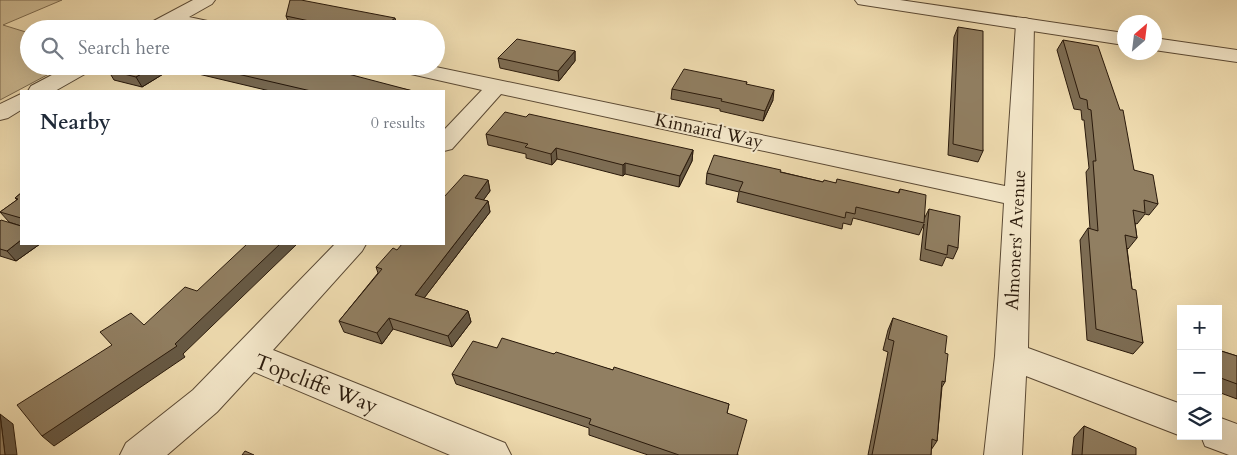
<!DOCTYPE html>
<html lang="en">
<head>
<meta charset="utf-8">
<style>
  body { margin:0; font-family:Cardo,serif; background:#f6f6f7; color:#1f2937 }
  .controls { position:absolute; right:15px; bottom:15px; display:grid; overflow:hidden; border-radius:0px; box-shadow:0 5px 20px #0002 }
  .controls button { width:45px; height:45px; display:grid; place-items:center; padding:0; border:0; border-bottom:1px solid #e0e1e3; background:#fff; color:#1f2937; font:25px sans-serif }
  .compass { position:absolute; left:1117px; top:15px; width:45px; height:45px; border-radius:50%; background:#fff; box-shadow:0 5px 20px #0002; rotate:28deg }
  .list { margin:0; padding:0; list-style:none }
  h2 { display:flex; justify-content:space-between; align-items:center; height:65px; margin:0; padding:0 20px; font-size:21px }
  h2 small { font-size:16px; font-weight:400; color:#747a83 }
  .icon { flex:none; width:28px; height:28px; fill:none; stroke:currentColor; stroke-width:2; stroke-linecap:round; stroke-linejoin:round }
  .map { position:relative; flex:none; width:1237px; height:455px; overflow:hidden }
  .search { position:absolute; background:#fff; box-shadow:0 5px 20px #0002; left:20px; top:20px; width:425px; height:55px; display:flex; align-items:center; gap:12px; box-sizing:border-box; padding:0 18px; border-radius:28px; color:#747a83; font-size:19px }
  .panel { position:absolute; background:#fff; box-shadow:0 5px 20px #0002; left:20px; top:90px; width:425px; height:155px; border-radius:0px }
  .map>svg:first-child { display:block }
  .green { fill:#cfbd96; stroke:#7c6b50 }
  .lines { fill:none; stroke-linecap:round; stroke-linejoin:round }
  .minor-casing { stroke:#5b4a35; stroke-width:2 }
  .tertiary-casing { stroke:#5b4a35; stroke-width:2 }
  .minor { fill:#f6eacd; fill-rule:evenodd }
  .tertiary { fill:#f6eacd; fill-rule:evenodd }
  .wall { fill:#7d6d54; stroke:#29190b }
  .shaded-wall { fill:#665945; stroke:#29190b }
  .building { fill:#917f62; stroke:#29190b }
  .labels { text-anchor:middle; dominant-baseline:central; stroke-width:4; stroke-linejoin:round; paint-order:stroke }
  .street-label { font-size:18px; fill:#29190b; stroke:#f6eacd }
  .near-street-label { font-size:21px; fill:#29190b; stroke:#f6eacd }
</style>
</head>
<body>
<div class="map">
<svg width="1237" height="455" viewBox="0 0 1237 455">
  <rect width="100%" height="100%" fill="#f1deb2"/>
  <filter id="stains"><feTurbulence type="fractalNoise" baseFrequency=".004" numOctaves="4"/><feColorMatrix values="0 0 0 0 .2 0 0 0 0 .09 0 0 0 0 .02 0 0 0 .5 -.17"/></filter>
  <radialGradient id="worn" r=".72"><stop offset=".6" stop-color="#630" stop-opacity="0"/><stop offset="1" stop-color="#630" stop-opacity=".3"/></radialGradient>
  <path class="green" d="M0,0H62L3,25L29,33V66H64L0,100Z"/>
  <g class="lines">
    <defs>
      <g id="minor">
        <path d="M193,0H215L212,4L189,17L226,25L228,29H191L174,25L167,29H144L146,25Z"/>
        <path d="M1025,18L1032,20L1034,24L1028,348L1181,404V436L1026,376L1022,455H984L995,356L1004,203L501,94L452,149L444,151V130L482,90L393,70L390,66H431L1005,186L1016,24L1018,20Z"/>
        <path d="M69,66H95L92,70L55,91H28L31,86Z"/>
        <path d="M21,94V110L8,118L0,120V104Z"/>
        <path d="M335,244H366L362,251L273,350L505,443L511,455H450L254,372L217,412L167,455H120L126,443L193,390Z"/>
        <path d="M1218,417L1237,424V455H1229L1205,446L1201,436H1218Z"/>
      </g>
      <g id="tertiary">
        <path d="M855,0H900L1124,33V45L864,5L858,4Z"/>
        <path d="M1154,38L1237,50V62L1154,50Z"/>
      </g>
    </defs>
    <use href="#minor" class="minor-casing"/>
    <use href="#tertiary" class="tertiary-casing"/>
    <use href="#minor" class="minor"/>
    <use href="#tertiary" class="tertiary"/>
  </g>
  <g class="wall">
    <path d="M286,16L398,28L396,29H304L290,26Z"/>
    <path d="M958,27L983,151L978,162L948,155L954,37Z"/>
    <path d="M1063,40L1134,170L1158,204L1149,215L1145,214L1137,224L1135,223L1137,238L1128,249L1127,248L1132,289L1143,343L1133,354L1087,340L1080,240L1088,228L1090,229L1086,172L1089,168L1084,120H1082L1081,110L1074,109L1057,50Z"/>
    <path d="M575,51V61L559,81L500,68L498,58Z"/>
    <path d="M113,66H302L413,91H270L173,68L142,87L114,80L108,70Z"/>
    <path d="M747,82L746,84L773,100L763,121L720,111V109L671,99L672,89Z"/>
    <path d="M486,134L693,150L692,161L679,187L625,174L623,176L557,159L552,165L526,158V154L488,145Z"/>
    <path d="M781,172L823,182L836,183L898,193L900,189L924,219L929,209L958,248L953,259L946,257L942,266L920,260L924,224L919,235L853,218L851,225L843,223L842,229L737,202L739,192L706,184L707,173Z"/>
    <path d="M488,180L490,191L483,200L488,201L490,212L424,298L468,311L471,322L452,347L393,329L382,344L344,332L339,321L378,273L376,267Z"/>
    <path d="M21,193V226L9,222L0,212L17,200L15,198Z"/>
    <path d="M0,221L21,244H40L16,261L0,256Z"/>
    <path d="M893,318L945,353V382L942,387L937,441L931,450V455H868L888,352L883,350L888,330Z"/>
    <path d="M497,348L554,354L613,370L729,404L727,413L738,455H648L589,435V428L456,384L452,374Z"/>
    <path d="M1218,350L1237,356V399L1218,392Z"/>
    <path d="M1084,426L1136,455H1072L1074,437Z"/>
  </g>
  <g class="shaded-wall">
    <path d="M395,18L398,28L396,29H381Z"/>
    <path d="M575,51V61L559,81L558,71Z"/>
    <path d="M155,66H172L173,68L142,87L136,77Z"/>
    <path d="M774,90L773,100L763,121L765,111Z"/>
    <path d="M556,148L557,159L552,165L551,154Z"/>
    <path d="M693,150L692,161L679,187L680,176Z"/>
    <path d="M625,163V174L623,176V165Z"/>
    <path d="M488,180L490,191L477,209L475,198Z"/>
    <path d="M488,201L490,212L418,306L415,295Z"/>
    <path d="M21,240V244H40L16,261L7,251Z"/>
    <path d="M280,244H297L183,354L185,357L54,446L42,436Z"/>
    <path d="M468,311L471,322L452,347L448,336Z"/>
    <path d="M389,318L393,329L382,344L377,333Z"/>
    <path d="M0,414L13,424L17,455H5Z"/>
  </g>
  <g class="building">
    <path d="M290,0H301L395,18L381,29H347L286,16Z"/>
    <path d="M958,27L983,31V151L953,144Z"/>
    <path d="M517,39L575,51L558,71L498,58Z"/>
    <path d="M1063,40L1098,46L1120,110H1123L1134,170L1153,175L1158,204L1144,200L1145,213L1133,210L1137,238L1125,235L1132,289L1136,290L1143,343L1096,329L1088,228L1098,231L1093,161H1096L1091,110L1088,109L1087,100L1080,98Z"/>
    <path d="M113,66H155L136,77L108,70Z"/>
    <path d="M203,66H302L330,73L333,70L413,91H311Z"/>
    <path d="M684,69L747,82L746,84L774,90L765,111L721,101L722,99L672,89Z"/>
    <path d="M505,112L526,117L529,114L693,150L680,176L625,163L623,165L556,148L551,154L525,147L528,144L486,134Z"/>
    <path d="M714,155L781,170L780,172L823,182L824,180L836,183L837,179L899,193L900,189L926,195L924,223L856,207L855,214L846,212L845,218L739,191L743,182L707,173Z"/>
    <path d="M464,175L488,180L475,198L488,201L415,295L468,311L448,336L389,318L377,333L339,321L382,269L376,267L393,248L397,250L402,244H444V197Z"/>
    <path d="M21,193V218L0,212L18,199L15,198Z"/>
    <path d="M929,209L960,216L958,248L948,245L947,255L925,249Z"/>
    <path d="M1,220L21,226V240L7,251L0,249V221Z"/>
    <path d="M247,244H280L175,344L177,346L42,436L17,405L112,345L100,332L131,313L144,325L185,287L197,291Z"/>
    <path d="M893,318L947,336L945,353L948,354L945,382L942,381L937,441L932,439L931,455H872L894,341L888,339Z"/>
    <path d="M502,338L554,354L556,352L613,370L614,367L729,404L727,413L747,420L737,455H679L589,424L591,419L452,374L473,341L497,348Z"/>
    <path d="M1218,350L1237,356V384L1218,377Z"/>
    <path d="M0,414L5,455H0Z"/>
    <path d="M1084,426L1136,448V455H1082Z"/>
    <path d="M245,451L254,455H242Z"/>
  </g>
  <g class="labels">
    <g class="street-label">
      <text transform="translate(709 131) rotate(12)">Kinnaird Way</text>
      <text transform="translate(1016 240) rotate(-87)">Almoners' Avenue</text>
    </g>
    <g class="near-street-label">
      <text transform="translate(316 384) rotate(21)">Topcliffe Way</text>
    </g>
  </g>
  <rect width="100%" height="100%" filter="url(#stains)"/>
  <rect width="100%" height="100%" fill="url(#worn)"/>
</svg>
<div class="controls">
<button>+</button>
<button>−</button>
<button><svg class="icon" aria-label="layers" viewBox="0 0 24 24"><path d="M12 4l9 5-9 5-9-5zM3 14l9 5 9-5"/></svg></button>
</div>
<svg class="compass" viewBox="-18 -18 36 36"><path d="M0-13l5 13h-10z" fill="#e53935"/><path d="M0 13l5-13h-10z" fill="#747a83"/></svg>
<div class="search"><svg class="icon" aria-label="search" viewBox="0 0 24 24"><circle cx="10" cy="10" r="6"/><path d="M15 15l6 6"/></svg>Search here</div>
<section class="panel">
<h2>Nearby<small>0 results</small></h2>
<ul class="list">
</ul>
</section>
</div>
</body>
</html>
